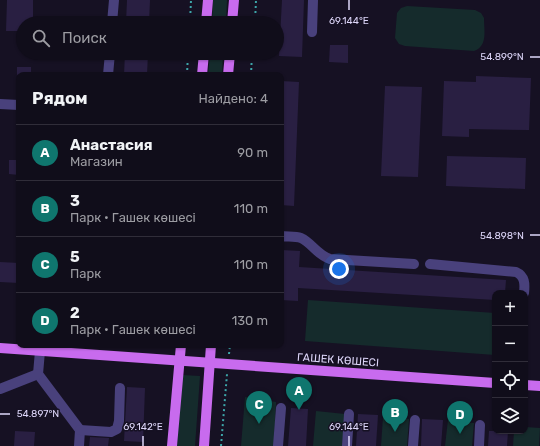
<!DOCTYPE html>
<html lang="ru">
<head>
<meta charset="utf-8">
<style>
  body { margin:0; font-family:Rubik,sans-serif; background:#1e1b27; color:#f1f3f6 }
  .controls { position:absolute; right:12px; bottom:12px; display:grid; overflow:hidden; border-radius:8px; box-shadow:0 1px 3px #0004 }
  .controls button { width:36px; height:36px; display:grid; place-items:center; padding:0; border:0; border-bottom:1px solid #302d39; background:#100d1a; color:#f1f3f6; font:20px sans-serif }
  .you { position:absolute; left:339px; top:269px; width:14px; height:14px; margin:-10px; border:3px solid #fff; border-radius:50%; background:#1a73e8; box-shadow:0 0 0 6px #1a73e833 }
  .badge { display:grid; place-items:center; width:26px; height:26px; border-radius:50%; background:#0f766e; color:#fff; font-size:13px; font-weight:700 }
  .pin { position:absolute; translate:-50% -33px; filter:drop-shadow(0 1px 2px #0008) }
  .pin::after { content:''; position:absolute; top:21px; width:14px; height:12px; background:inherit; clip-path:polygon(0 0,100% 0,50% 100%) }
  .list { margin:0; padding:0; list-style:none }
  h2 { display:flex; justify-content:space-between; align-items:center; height:52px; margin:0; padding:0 16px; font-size:17px }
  h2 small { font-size:13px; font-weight:400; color:#9c9ca2 }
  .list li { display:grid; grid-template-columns:26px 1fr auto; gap:12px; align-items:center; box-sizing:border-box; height:56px; padding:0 16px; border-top:1px solid #302d39 }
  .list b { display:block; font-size:15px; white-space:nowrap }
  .list p { margin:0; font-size:13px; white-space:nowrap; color:#9c9ca2 }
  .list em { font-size:13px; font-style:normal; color:#9c9ca2 }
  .icon { flex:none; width:22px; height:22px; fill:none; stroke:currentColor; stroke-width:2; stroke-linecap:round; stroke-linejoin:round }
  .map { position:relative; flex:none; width:540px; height:446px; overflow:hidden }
  .search { position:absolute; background:#100d1a; box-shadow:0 1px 3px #0004; left:16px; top:16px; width:268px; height:44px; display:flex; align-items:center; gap:10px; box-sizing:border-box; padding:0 14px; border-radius:22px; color:#9c9ca2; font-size:15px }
  .panel { position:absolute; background:#100d1a; box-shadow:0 1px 3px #0004; left:16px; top:72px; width:268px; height:276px; border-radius:8px }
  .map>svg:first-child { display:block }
  .green { fill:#152b2c }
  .building { fill:#291f42 }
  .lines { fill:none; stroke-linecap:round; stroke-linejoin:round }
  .path { stroke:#3da6a9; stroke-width:2; stroke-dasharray:2 3; stroke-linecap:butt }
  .minor { stroke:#49417c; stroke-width:10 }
  .major { stroke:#c86bee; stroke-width:10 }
  .ticks { fill:none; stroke:#ded7fa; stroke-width:1.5 }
  .labels { text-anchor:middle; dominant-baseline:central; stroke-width:3; stroke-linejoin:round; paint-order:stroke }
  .street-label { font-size:11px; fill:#ded7fa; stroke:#161123 }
  .ticks-label { font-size:10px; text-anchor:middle; fill:#ded7fa; stroke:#161123; stroke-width:3; stroke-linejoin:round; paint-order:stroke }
</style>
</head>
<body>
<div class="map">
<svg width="540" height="446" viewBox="0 0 540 446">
  <rect width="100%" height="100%" fill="#161123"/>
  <g class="green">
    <path d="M213,0H227L226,23H212Z"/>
    <path d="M407,6L475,10L481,13L484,18C484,31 488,46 474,51L405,46L399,44L395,38L397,13L401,8Z"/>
    <path d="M210,53H223L222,75H208Z"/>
    <path d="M308,300L495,313V355L305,341Z"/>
    <path d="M182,375L200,376L195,446H177Z"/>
    <path d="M245,397L276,402L274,446H241Z"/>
    <path d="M316,411L345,414L342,446H313Z"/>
    <path d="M383,417L409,419L407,446H381Z"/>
    <path d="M448,420L474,423L472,446H445Z"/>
    <path d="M525,427L540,428L539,446H513L514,431H525Z"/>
  </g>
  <g class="building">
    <path d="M7,0H33V23H23V31H6Z"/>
    <path d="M127,0H150L149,23H126Z"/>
    <path d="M282,0H304L302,57L279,56Z"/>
    <path d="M330,45H348V63L329,62Z"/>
    <path d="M125,53H148L147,75H124Z"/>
    <rect x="17" y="67" width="14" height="8"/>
    <path d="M476,76L531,78L529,130L469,129V137L442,136L444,81L476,82Z"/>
    <path d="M281,81L299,82L294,206L281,205Z"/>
    <path d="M385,86L422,87L418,177L381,176Z"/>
    <path d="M447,156L526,158L525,189L446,186Z"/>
    <path d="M9,160H19V175L9,174Z"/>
    <path d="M281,250L300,251L299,267L506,280L505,293H495V300L298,288V301L281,300Z"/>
    <path d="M0,262L19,263V283L0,282Z"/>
    <path d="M127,387L145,388L143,442L124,441Z"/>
    <path d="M291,408L308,409L306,446H288Z"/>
    <path d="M358,414L378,415L376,446H356Z"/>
    <path d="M422,419L443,420L441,446H421Z"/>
    <path d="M15,431L35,432L34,446H14Z"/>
    <path d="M489,431H508L507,446H488Z"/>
    <path d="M90,437L109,438L108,446H89Z"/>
  </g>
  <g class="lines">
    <g class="path">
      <path d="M190,23L191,0"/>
      <path d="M255,23L256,0"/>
      <path d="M187,75L188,53"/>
      <path d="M251,75L252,53"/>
      <path d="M229,354L230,345"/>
      <path d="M221,446L227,374"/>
    </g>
    <g class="minor">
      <path d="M112,23L114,0"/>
      <path d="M312,32L313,0"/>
      <path d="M108,75L110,53"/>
      <path d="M0,104L19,105"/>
      <path d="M281,236C287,237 295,236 301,238C312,243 316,254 330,259L414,264"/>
      <path d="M430,264L516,272C525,276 525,284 524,293"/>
      <path d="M40,351L38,374L80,430L79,446"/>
      <path d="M0,389L38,374"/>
      <path d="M80,430L111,432L117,429L119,421L120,388"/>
      <path d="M278,446L281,408"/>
      <path d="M347,446L349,414"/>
      <path d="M413,446L415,420"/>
      <path d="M479,446L480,425"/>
    </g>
    <g class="major">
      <path d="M206,23L208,0"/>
      <path d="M232,23L234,0"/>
      <path d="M202,75L204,53"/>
      <path d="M228,75L230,53"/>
      <path d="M0,348L495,383"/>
      <path d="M525,385L540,386"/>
      <path d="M172,446L181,345"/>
      <path d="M204,446L211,345"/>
    </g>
  </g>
  <path class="ticks" d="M349,0V10M530,57H540M530,235H540M0,414H10M143,436V446M349,436V446"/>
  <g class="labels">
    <g class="street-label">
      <text transform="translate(338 360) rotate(4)">ГАШЕК КӨШЕСІ</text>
    </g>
  </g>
  <g class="ticks-label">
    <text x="349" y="24">69.144°E</text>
    <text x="502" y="60">54.899°N</text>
    <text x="502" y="239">54.898°N</text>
    <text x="38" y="417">54.897°N</text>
    <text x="143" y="430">69.142°E</text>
    <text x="349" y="430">69.144°E</text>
  </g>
</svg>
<div class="controls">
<button>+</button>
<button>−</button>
<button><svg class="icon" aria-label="locate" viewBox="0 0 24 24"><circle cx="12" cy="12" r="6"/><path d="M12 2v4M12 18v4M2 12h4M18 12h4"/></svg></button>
<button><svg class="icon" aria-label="layers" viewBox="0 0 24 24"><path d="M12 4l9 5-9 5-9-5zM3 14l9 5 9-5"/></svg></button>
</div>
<div class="you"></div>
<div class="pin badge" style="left:299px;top:410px">A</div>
<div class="pin badge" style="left:395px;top:432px">B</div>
<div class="pin badge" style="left:259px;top:424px">C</div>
<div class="pin badge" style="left:460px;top:434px">D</div>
<div class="search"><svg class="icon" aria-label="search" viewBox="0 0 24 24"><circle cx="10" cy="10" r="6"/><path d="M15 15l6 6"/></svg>Поиск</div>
<section class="panel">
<h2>Рядом<small>Найдено: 4</small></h2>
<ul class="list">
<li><span class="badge">A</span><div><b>Анастасия</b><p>Магазин</p></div><em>90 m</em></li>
<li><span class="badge">B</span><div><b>3</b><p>Парк · Гашек көшесі</p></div><em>110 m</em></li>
<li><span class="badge">C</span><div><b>5</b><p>Парк</p></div><em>110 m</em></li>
<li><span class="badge">D</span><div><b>2</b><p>Парк · Гашек көшесі</p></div><em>130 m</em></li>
</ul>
</section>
</div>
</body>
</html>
